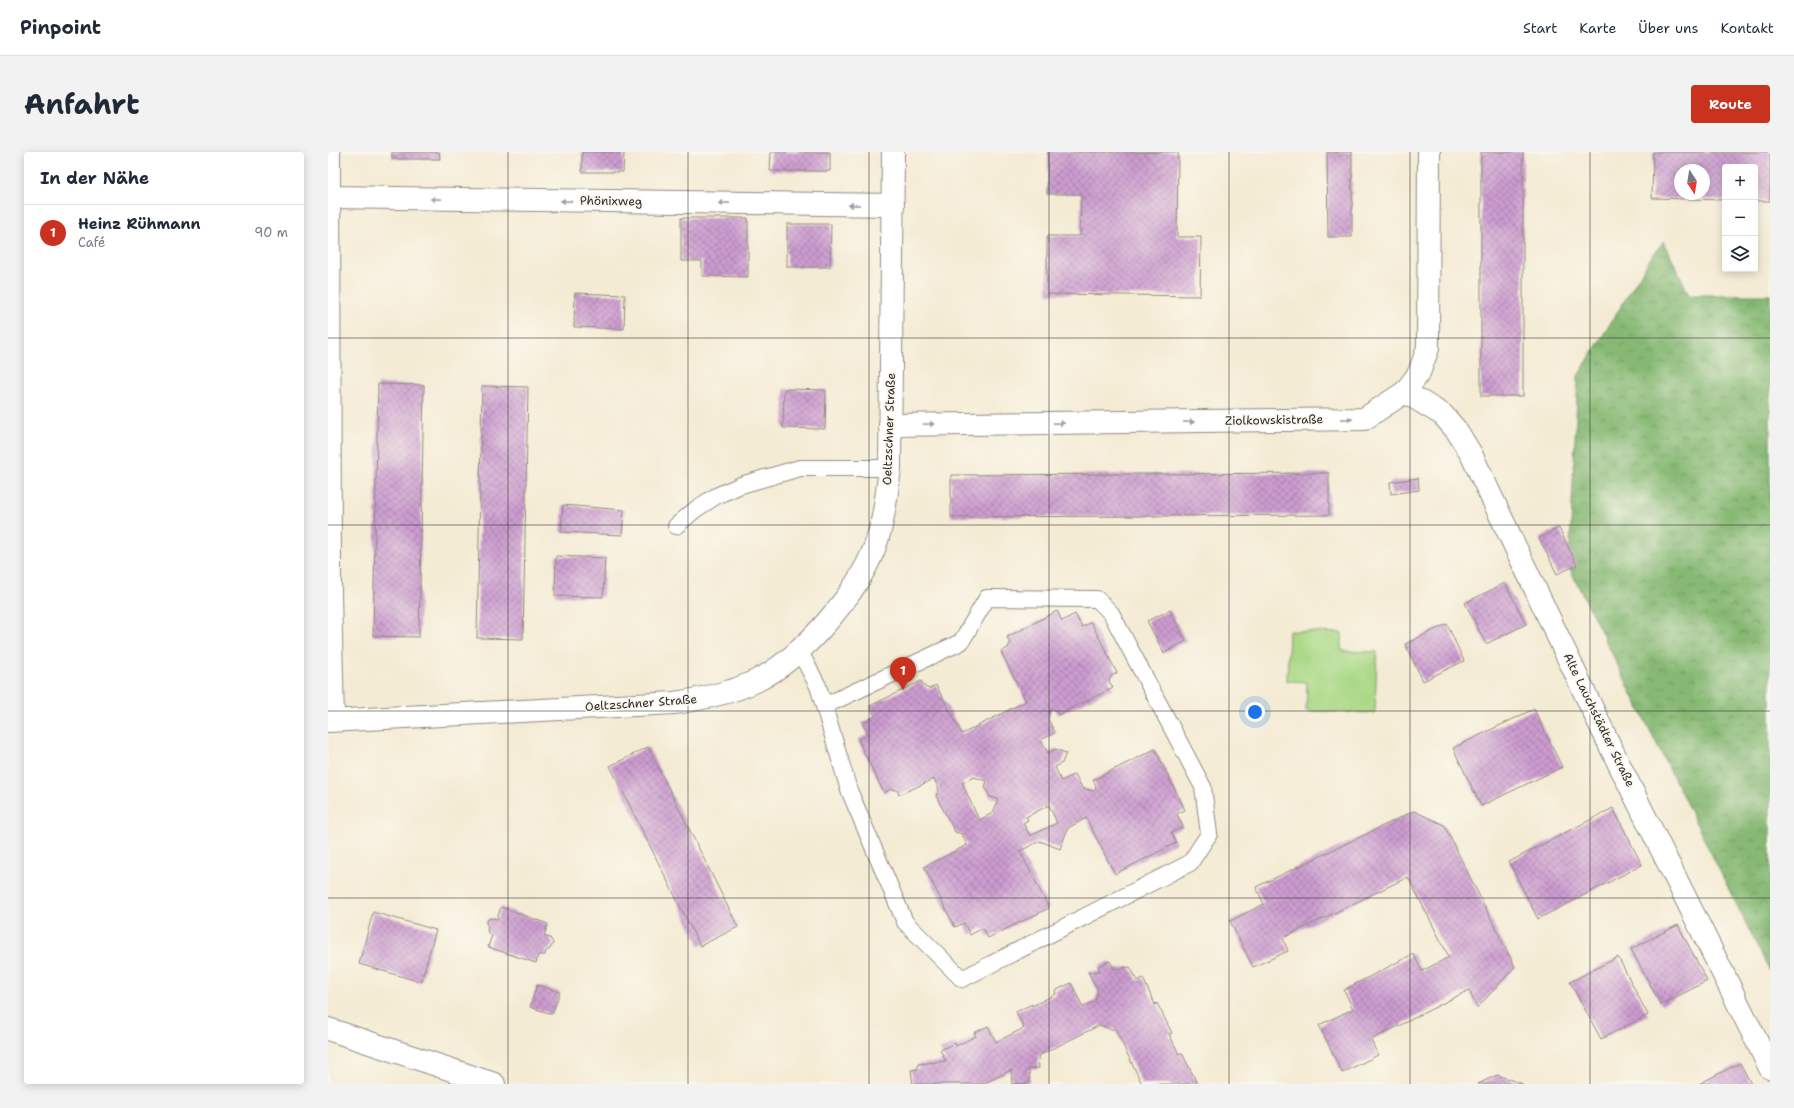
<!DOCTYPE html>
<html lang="de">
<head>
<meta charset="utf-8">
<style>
  body { margin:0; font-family:"Shantell Sans",sans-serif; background:#f2f2f3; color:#1f2937 }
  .controls { position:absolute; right:12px; top:12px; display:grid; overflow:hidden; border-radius:4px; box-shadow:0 2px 10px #0003 }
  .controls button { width:36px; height:36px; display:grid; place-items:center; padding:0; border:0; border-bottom:1px solid #e0e1e3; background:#fff; color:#1f2937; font:20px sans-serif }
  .compass { position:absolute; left:1346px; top:12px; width:36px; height:36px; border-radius:50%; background:#fff; box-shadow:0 2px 10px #0003; rotate:168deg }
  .you { position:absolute; left:927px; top:560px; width:14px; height:14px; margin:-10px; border:3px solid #fff; border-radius:50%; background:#1a73e8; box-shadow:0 0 0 6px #1a73e833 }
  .badge { display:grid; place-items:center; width:26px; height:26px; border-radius:50%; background:#c8321e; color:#fff; font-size:13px; font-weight:700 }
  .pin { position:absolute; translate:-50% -33px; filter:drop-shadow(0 1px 2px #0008) }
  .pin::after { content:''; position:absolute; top:21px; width:14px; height:12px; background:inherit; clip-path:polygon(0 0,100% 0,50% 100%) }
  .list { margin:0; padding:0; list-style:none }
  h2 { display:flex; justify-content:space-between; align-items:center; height:52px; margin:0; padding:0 16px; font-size:17px }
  h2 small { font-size:13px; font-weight:400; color:#747a83 }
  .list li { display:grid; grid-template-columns:26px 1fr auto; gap:12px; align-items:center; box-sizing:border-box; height:56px; padding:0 16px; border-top:1px solid #e0e1e3 }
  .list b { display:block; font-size:15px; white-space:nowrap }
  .list p { margin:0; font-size:13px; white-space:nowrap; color:#747a83 }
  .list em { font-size:13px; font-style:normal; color:#747a83 }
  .icon { flex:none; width:22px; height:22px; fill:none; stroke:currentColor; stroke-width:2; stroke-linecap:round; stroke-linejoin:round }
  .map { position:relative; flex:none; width:1442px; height:932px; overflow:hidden; border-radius:4px }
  header { display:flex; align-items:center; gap:24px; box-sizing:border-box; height:56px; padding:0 20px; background:#fff; border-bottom:1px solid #e0e1e3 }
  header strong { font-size:19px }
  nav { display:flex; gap:22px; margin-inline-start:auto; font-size:14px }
  .intro { display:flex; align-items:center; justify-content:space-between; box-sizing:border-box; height:96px; padding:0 24px }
  h1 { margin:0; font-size:28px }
  .button { padding:10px 18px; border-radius:4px; background:#c8321e; color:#fff; font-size:14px; font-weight:700 }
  main { display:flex; gap:24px; padding:0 24px }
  aside { flex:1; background:#fff; border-radius:4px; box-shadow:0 2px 10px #0003 }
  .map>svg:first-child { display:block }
  .forest { fill:url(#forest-crowns); stroke:#597250 }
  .green { fill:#aad987; stroke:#6a8259 }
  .building { fill:url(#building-cross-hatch); fill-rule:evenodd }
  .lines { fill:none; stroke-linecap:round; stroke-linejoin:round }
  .lane-casing { stroke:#908b80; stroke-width:18 }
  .street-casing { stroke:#908b80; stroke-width:24 }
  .lane { stroke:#fff; stroke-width:16 }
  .street { stroke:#fff; stroke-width:22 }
  .oneway { fill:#a0a0a0 }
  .grid { fill:none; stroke:#2b2b2b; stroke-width:1; stroke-opacity:0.55 }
  .labels { text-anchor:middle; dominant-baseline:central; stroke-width:3.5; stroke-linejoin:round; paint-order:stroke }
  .street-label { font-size:12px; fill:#2b2b2b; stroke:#fbf7ec }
</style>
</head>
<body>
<header>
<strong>Pinpoint</strong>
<nav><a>Start</a><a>Karte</a><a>Über uns</a><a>Kontakt</a></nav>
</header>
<div class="intro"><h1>Anfahrt</h1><a class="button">Route</a></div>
<main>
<aside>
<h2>In der Nähe<small></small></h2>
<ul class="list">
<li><span class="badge">1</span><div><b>Heinz Rühmann</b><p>Café</p></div><em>90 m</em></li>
</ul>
</aside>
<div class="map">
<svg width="1442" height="932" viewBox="0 0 1442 932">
  <defs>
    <pattern id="forest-crowns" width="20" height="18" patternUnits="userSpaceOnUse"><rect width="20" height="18" fill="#87b974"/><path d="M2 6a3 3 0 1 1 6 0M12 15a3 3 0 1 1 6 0" fill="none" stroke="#6f975f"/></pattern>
    <pattern id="building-cross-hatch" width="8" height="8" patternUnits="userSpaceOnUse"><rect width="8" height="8" fill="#cc9cd0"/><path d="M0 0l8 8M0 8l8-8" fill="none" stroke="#a67fa9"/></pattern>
  </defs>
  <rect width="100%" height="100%" fill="#fbf7ec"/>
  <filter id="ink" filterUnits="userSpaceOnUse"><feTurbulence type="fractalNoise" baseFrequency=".025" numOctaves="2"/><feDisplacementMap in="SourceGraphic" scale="8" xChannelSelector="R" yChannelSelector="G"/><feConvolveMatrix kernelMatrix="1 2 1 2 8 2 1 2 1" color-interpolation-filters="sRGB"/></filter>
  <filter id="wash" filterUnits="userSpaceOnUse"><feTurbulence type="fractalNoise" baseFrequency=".012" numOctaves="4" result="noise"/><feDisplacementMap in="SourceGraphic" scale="16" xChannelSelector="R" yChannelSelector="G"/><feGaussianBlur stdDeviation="0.9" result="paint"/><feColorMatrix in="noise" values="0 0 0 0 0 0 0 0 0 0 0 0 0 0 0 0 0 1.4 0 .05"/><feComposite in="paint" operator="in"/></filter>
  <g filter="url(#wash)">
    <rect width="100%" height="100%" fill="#f4ebd4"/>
    <path class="forest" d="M1336,89L1361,143H1442V820L1241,415L1250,224L1322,107Z"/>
    <path class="green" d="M961,479L1014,481V499L1049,500L1047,561L978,559L979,530L959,529Z"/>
    <g id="blocks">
      <g class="building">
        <path d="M64,0H111L112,7H64Z"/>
        <path d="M254,0H296L295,20H254Z"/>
        <path d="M443,0H502V19H442Z"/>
        <path d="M720,0H850L849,85H873L872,144L719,142V84H752L753,42H719Z"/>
        <path d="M999,0H1024V85H1000Z"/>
        <rect x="1153" y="0" width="42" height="244"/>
        <path d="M1325,0H1442V49H1427V15H1397V48L1324,46ZM1352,18H1376V42H1352Z"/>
        <path d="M353,66H420V125L374,124V109H353Z"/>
        <path d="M459,72H503L502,115H459Z"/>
        <path d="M247,141L297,143L296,177L246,175Z"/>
        <path d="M50,232L96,233L91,485L45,484Z"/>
        <path d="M154,234L200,235L195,487L149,486Z"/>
        <path d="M456,237L498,238L497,277L455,276Z"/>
        <path d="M1001,321V363L623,365V323Z"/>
        <path d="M1090,326L1091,338L1063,342L1062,330Z"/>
        <path d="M235,353L296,358L294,383L233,380Z"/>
        <path d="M1231,376L1249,413L1229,422L1211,386Z"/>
        <path d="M228,404L277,406L275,445L227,444Z"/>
        <path d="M1177,431L1198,472L1158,492L1137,451Z"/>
        <path d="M842,458L858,489L836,501L819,469Z"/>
        <path d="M729,459L734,469L747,462L754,475L763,470L789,521L783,524L781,529L785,536L730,563L728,558L723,556L720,567L727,581L713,588L720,601L727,597L738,601L734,611L727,615L733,629L747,622L754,636L766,639L768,634L765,628L827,597L857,658L849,662L855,675L843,681L848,691L787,722L758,666L740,676L732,697L712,689L692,699L721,756L660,786L655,776L642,783L636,771L627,775L596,715L639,693L634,682L627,680L608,644L611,637L606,627L571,643L569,638L563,637L556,641L530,588L540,582L534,571L547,564L542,554L593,529L597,535L601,537L608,533L634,582L698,549L673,500L680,496L682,491L679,485ZM646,625L659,629L657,635L662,645L670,647L665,661L651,668L634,631ZM721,653L729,671L702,684L695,671L700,668L698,665Z"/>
        <path d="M1119,472L1136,509L1095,529L1077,492Z"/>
        <path d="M1206,557L1234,615L1153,654L1125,596Z"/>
        <path d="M320,595L410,775L372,794L282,614Z"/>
        <path d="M1285,656L1314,713L1210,767L1181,710Z"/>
        <path d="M1086,659L1116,673L1187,815L1149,856L1141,838L1043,888L1050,903L1014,921L991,873L1025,857L1016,838L1085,802L1094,819L1121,805L1080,725L955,786L960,799L925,815L902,769L936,752L928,735Z"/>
        <path d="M173,755L220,772L216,784L222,786L225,791L222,797L218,799L217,803H210L208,811L160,795L164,783L161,782L159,779L160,775L158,771L160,767L164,766L169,767Z"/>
        <path d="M45,760L108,778L93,830L31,812Z"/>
        <path d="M1350,773L1379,829L1333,853L1303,797Z"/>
        <path d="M1290,805L1320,863L1273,887L1242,830Z"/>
        <path d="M782,809L786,817L802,815L810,829L815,826L827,853L829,851L844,881L841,882L851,902L854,901L869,931L867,932H814L787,877H781L772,873L710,904L711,916L701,917L702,931L684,932L683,918L655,932H585L583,918L590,917V912L618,909L612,898L627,891L628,894L648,884L646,881L660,874L668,890L696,876L688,860L704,852V854L728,842L727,839L743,831L755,855L767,849L770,839L760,820L772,819L770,814Z"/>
        <path d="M209,833L232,840L224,862L202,855Z"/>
        <path d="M1412,911L1423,932H1371L1390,922Z"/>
        <path d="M1169,923L1195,932H1150Z"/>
      </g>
    </g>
  </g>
  <g filter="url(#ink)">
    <use href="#blocks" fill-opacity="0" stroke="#908b80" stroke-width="1"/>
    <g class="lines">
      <defs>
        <g id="lane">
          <path d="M348,374L368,357L388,344L413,333L472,316H562"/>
          <path d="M471,498L490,534L521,638L577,770L634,827L862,711L881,682L875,635L783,461L769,447L659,446L633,490L496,554"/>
        </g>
        <g id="street">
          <path d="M1,0L2,441L5,568"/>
          <path d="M1,45L565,53"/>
          <path d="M1077,240L1115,263L1129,279L1143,302L1283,596L1442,916"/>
          <path d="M562,273L1036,267L1077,240L1091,221L1100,196L1101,0"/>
          <path d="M0,569L346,551C374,547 403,541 428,529C475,506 536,435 550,385C557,363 559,339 562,316L565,0"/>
          <path d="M0,877L166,932"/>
        </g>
      </defs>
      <use href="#lane" class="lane-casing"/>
      <use href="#street" class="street-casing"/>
      <use href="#lane" class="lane"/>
      <use href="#street" class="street"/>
    </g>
    <defs><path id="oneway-solid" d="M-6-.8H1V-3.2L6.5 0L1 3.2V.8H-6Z"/></defs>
    <g class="oneway">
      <use href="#oneway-solid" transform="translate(108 47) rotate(-179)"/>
      <use href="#oneway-solid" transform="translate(238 49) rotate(-179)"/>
      <use href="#oneway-solid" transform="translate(396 51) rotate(-179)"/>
      <use href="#oneway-solid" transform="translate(526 53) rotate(-179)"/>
      <use href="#oneway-solid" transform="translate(1019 267) rotate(-1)"/>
      <use href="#oneway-solid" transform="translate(861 270) rotate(-1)"/>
      <use href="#oneway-solid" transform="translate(731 271) rotate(-1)"/>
      <use href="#oneway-solid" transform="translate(601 272) rotate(-1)"/>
    </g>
  </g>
  <path class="grid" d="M180,0V932M360,0V932M541,0V932M721,0V932M901,0V932M1082,0V932M1262,0V932M0,186H1442M0,373H1442M0,559H1442M0,746H1442"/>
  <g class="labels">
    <g class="street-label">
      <text transform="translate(283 49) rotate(1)">Phönixweg</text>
      <text transform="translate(946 268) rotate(-1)">Ziolkowskistraße</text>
      <text transform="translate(561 277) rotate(-88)">Oeltzschner Straße</text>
      <text transform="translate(313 551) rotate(-4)">Oeltzschner Straße</text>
      <text transform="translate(1271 568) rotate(64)">Alte Lauchstädter Straße</text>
    </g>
  </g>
</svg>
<div class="controls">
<button>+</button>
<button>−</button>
<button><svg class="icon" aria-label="layers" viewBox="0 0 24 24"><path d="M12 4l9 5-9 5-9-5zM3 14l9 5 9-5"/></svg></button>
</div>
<svg class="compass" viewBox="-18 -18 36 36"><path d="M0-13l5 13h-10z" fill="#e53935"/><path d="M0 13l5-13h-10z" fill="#747a83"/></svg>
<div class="you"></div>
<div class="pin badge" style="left:575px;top:538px">1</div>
</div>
</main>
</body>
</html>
